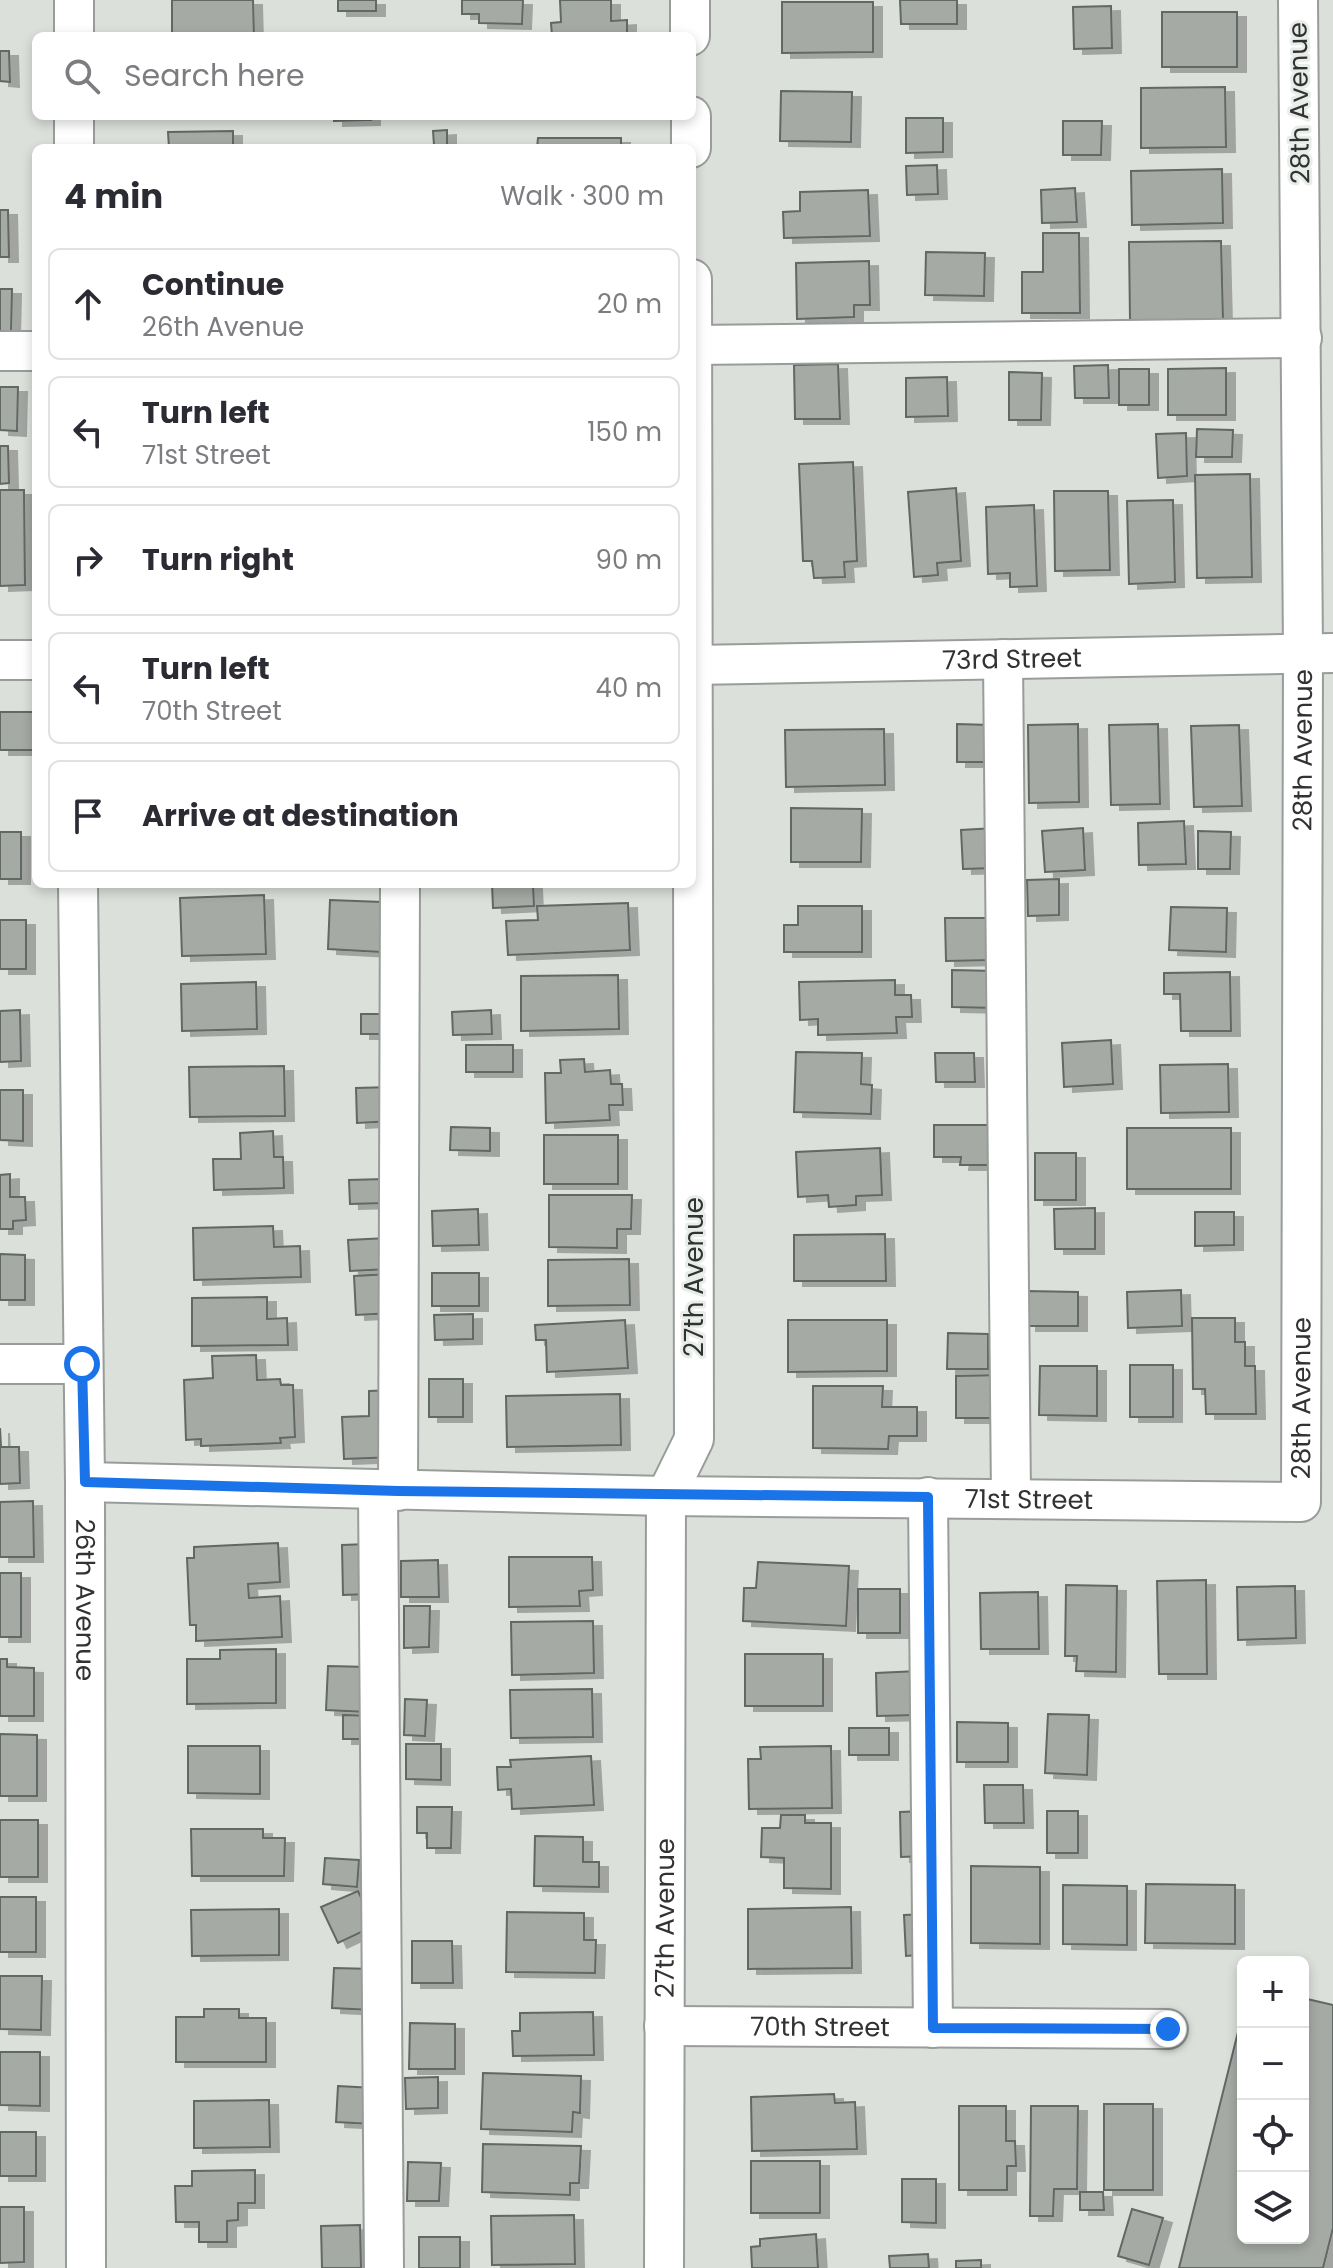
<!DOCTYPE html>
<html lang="en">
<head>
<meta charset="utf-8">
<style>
  body { margin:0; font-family:Poppins,sans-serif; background:#f7f7f7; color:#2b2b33 }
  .controls { position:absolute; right:24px; bottom:24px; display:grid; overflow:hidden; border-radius:12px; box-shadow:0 4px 12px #0003 }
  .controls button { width:72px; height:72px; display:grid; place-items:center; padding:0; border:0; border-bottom:2px solid #e1e1e2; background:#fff; color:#2b2b33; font:40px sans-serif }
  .stop { position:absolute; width:24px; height:24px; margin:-18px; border:6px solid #1a73e8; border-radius:50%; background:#fff }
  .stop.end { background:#1a73e8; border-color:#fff; box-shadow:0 2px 8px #0008 }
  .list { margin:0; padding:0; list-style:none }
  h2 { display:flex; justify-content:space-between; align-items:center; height:104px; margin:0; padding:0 32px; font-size:34px }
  h2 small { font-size:26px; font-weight:400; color:#7c7c81 }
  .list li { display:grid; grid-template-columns:52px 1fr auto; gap:24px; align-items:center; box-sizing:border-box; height:112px; margin:0 16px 16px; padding:0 16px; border:2px solid #e1e1e2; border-radius:12px }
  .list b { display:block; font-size:30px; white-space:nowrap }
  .list p { margin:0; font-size:26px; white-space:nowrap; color:#7c7c81 }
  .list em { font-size:26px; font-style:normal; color:#7c7c81 }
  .icon { flex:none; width:44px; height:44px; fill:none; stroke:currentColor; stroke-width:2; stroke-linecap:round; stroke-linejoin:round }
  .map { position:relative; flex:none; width:1333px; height:2268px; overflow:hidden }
  .search { position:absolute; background:#fff; box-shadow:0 4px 12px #0003; left:32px; top:32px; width:664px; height:88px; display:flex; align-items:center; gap:20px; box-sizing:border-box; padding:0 28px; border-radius:12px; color:#7c7c81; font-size:30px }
  .panel { position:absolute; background:#fff; box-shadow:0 4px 12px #0003; left:32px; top:144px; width:664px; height:744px; border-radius:12px }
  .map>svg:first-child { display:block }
  .building { fill:#a5aaa5; stroke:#626763; stroke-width:2; filter:url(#shadow) }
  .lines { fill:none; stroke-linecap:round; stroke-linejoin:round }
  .minor-casing { stroke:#989d99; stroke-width:42 }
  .minor { stroke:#fff; stroke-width:38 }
  .route { stroke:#1a73e8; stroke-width:10 }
  .labels { text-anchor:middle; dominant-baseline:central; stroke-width:6; stroke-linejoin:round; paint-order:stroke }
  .street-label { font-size:26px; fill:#313331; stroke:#e8ede9 }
</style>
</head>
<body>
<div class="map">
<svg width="1333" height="2268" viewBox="0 0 1333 2268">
  <defs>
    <filter id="shadow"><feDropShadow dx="9" dy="5" stdDeviation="0" flood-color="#0004"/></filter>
  </defs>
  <rect width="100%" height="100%" fill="#dbe0db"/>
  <g class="building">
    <path d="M172,0H253L254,36H172Z"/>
    <rect x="338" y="0" width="38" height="11"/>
    <path d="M462,0H523L522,24L479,23V14H462Z"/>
    <path d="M560,0H611V21L627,20V36H552L551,23L561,22Z"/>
    <path d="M900,0H957V24H901Z"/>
    <path d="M782,2H873V52L782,53Z"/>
    <path d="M1111,6L1112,48L1074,49L1073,7Z"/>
    <rect x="1162" y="12" width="75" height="55"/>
    <path d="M0,51H9L10,82L0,81Z"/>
    <path d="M1225,87L1226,147L1141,148V88Z"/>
    <path d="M781,91L852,92L851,142L780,141Z"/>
    <path d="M334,116H371V120L334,121Z"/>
    <path d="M906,118H943V152L906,153Z"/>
    <path d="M1063,121H1102L1101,155H1063Z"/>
    <path d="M447,130V145H434L433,131Z"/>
    <path d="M233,131V148H169L168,132Z"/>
    <path d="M538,138H621V148H537Z"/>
    <path d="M937,165L938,194L907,195L906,166Z"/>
    <path d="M1222,169L1223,223L1132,225L1131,171Z"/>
    <path d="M1075,188L1077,222L1042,223L1041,190Z"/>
    <path d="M868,190L870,236L784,238L783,212L800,211V192Z"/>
    <path d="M0,210H8L9,257H0Z"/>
    <path d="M1043,233H1079L1080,313H1022V272H1043Z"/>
    <path d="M1221,241L1223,319L1130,321L1129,242Z"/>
    <path d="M926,252L985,253L984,296L925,295Z"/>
    <path d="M869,261L870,305H854V317L797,319L796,263Z"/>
    <path d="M0,289H12L11,333H0Z"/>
    <path d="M838,364L840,419H795L794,365Z"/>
    <path d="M1108,365L1109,398H1075L1074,366Z"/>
    <path d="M1226,368V415H1168V369Z"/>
    <rect x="1119" y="369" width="30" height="36"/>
    <path d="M1009,372L1042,373L1041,420H1009Z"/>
    <path d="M947,377L948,416L906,417V378Z"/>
    <path d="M0,387H18L17,431L0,430Z"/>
    <path d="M1197,429L1233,430L1232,457H1196Z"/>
    <path d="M1186,433L1187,476L1158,478L1156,434Z"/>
    <path d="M0,446H8L9,483L0,484Z"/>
    <path d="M853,462L857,561L844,562L845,577L814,578L812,561H803L799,464Z"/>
    <path d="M1250,474L1252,577L1197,578L1195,475Z"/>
    <path d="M956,488L961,561L937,563L938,575L914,577L908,492Z"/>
    <path d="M0,490H24L25,585L0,586Z"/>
    <path d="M1054,491H1108L1110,570L1055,571Z"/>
    <path d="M1173,500L1175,582L1129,584L1127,501Z"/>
    <path d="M1034,505L1037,586L1010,587V573L988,574L986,507Z"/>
    <rect x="0" y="712" width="36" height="38"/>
    <path d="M957,724L990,725L991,762H957Z"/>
    <path d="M1078,724L1079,802L1029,803L1028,725Z"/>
    <path d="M1158,724L1160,804L1111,805L1109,725Z"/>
    <path d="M1239,725L1242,806L1194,807L1191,726Z"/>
    <path d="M884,729L885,785L786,787L785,730Z"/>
    <path d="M791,808L862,809L861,862H791Z"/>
    <path d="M1184,821L1186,864L1139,865L1138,823Z"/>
    <path d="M995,828L997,868L963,869L961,830Z"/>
    <path d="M1083,828L1085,870L1045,872L1042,831Z"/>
    <path d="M1198,831L1231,832L1230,869H1198Z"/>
    <rect x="0" y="832" width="21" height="47"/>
    <path d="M1059,879V915L1028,916L1027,880Z"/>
    <path d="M492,884H533L534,906L493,908Z"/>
    <path d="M264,895L266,954L182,956L180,898Z"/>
    <path d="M330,900L382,902L381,952L328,949Z"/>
    <path d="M628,903L630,950L508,955L506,921L538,920L537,906Z"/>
    <path d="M798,906H862V952H784V925H798Z"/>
    <path d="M1171,907L1227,908L1226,952L1169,950Z"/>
    <path d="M945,918H992L993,960L946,961Z"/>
    <rect x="0" y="920" width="26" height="49"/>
    <path d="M952,970L996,971L995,1008L952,1007Z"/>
    <path d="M1230,972L1231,1031H1181L1180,994H1164V973Z"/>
    <path d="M618,975L619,1029L521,1031V976Z"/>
    <path d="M895,980V995H911L912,1017H896L897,1033L818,1035V1019L800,1020L799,982Z"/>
    <path d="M256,982L257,1029L182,1031L181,984Z"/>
    <path d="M20,1010L21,1061L0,1062V1011Z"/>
    <path d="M491,1010L492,1034L453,1035L452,1012Z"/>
    <rect x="361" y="1014" width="35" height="20"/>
    <path d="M1111,1040L1113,1084L1064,1087L1062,1043Z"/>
    <rect x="466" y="1045" width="47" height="27"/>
    <path d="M796,1052L862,1053L861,1084L872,1085L871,1114L794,1112Z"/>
    <path d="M935,1053H974L975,1082H936Z"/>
    <path d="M584,1059L585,1072L610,1070L611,1084H622L623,1105H609L610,1120L546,1123L545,1073H561L560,1060Z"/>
    <path d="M1228,1064L1229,1112L1161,1113L1160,1065Z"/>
    <path d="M284,1066L285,1116L190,1117L189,1067Z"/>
    <path d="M392,1087L393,1121L357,1123L356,1088Z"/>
    <path d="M0,1090H23V1141L0,1140Z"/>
    <path d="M934,1125H997V1165H960L961,1157H934Z"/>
    <path d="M451,1127L490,1128V1151L450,1150Z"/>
    <rect x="1127" y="1128" width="104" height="61"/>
    <path d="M273,1131L274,1157H283L284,1188L214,1190L213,1159H241L240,1133Z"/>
    <rect x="544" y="1135" width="74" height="49"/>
    <path d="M880,1148L882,1195L856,1196V1205L829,1207L828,1195L798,1197L796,1152Z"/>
    <rect x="1035" y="1153" width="41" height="47"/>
    <path d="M10,1174V1197H25L26,1220L13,1221V1229H0V1175Z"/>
    <path d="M384,1179L385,1203L350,1204L349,1180Z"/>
    <path d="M549,1195H632L631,1229H617V1248L549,1247Z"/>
    <path d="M1095,1208V1249H1055L1054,1209Z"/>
    <path d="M478,1209L479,1245L433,1246L432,1211Z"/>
    <path d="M1195,1212H1234V1245L1195,1246Z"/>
    <path d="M273,1226L274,1247L300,1246L301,1277L194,1280L193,1228Z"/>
    <path d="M885,1234L886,1281H794V1235Z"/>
    <path d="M387,1238L389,1269L350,1271L348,1240Z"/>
    <path d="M0,1254L25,1255V1300H0Z"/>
    <path d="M629,1259L630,1305L548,1306V1260Z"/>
    <rect x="432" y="1273" width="47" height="33"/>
    <path d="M390,1274L392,1313L356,1315L354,1276Z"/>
    <path d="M1181,1290L1182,1326L1128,1328L1127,1292Z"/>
    <path d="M1027,1291L1078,1292V1326H1027Z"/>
    <path d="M267,1297V1319L287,1318L288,1345L192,1346V1298Z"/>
    <path d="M473,1314V1339L435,1340L434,1315Z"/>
    <path d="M1192,1318H1235V1342H1245V1366H1255L1256,1414H1206L1205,1389H1193Z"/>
    <path d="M625,1320L628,1368L547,1372L546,1340H536L535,1325Z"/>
    <path d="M788,1320H887V1371L788,1372Z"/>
    <path d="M948,1333L988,1334V1369H947Z"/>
    <path d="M256,1355L257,1380L280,1379L281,1385H293L295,1437L280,1438L281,1443L201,1446V1439L186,1440L184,1380L213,1378L212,1356Z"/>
    <rect x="1130" y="1365" width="43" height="52"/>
    <path d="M1040,1366H1097V1416L1039,1415Z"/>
    <path d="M1005,1375V1418H956V1376Z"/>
    <rect x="429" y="1379" width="34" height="38"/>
    <path d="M813,1386H883L882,1407H917V1436H889L888,1449L813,1448Z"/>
    <path d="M395,1390L396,1457L344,1459L342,1417L369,1416V1391Z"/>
    <path d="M620,1394L621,1445L507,1447L506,1396Z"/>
    <path d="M0,1428L1,1447H19L20,1483L0,1484Z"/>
    <path d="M33,1501L34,1557H0V1502Z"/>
    <path d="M278,1543L280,1582L248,1584L249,1598L280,1596L282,1637L196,1641V1625H190L187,1558H194V1547Z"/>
    <path d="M368,1544L370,1594L343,1595L342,1545Z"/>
    <path d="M509,1557H592L593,1590L579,1591L580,1606L509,1607Z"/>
    <path d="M438,1560L439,1597H401V1561Z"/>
    <path d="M758,1562L849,1566L846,1626L743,1621L744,1588H756Z"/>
    <rect x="0" y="1573" width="21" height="64"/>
    <path d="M1206,1580L1207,1674H1159L1157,1581Z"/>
    <path d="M1066,1585L1117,1586L1116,1672L1076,1671L1077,1656H1065Z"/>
    <path d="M1295,1586L1296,1638L1238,1640L1237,1587Z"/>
    <rect x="858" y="1589" width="42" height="44"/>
    <path d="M1038,1592L1039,1649H981L980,1593Z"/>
    <path d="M404,1606H430L429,1647L404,1648Z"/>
    <path d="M593,1621L594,1673L512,1675L511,1622Z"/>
    <path d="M276,1649V1703L187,1704V1659H220V1650Z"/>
    <rect x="745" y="1654" width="78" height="52"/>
    <path d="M0,1659H7V1667L34,1668V1716H0Z"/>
    <path d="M328,1666L369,1667L367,1712L326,1710Z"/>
    <path d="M918,1671L919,1715L877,1716L876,1673Z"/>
    <path d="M592,1689L593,1737L511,1738L510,1690Z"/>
    <path d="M405,1699L427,1700L425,1736L404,1735Z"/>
    <path d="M1048,1714L1089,1715L1087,1775L1045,1773Z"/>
    <path d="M343,1715L374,1716V1739H343Z"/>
    <path d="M957,1722L1008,1723V1762H957Z"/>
    <rect x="849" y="1728" width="40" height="27"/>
    <path d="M0,1734L37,1735V1796H0Z"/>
    <path d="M406,1744H441V1780L406,1779Z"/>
    <path d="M188,1746H260V1794L188,1793Z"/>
    <path d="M831,1746L832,1808L749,1809L748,1759H761L760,1747Z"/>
    <path d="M591,1756L594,1805L512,1809L511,1789L498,1790L497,1767H511L510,1760Z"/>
    <path d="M984,1785H1023L1024,1823H985Z"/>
    <path d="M417,1807H452L451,1848H427V1833H417Z"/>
    <path d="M925,1811L927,1856L901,1857L900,1812Z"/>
    <rect x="1047" y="1811" width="31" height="42"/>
    <path d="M781,1815H805V1823H831V1889L784,1888V1858L761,1857L762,1828H780Z"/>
    <rect x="0" y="1820" width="38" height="57"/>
    <path d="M191,1829H263V1838H285L284,1876H192Z"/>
    <path d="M535,1836L583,1837V1862H599V1887L534,1886Z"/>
    <path d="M325,1858L359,1860L357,1887L323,1884Z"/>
    <path d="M971,1866L1040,1867V1944L971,1943Z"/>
    <path d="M1146,1884L1235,1885V1944L1145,1943Z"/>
    <path d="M1063,1885L1127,1886V1945L1063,1944Z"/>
    <path d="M358,1891L374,1926L338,1943L321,1907Z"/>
    <rect x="0" y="1897" width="36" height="55"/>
    <path d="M851,1907L852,1968L748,1969V1909Z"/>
    <path d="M279,1909V1955L192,1956L191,1910Z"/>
    <path d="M507,1912L584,1913V1940H596L595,1973L506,1972Z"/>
    <path d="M929,1914L931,1954L906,1956L904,1915Z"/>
    <path d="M412,1941H452L453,1983H412Z"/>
    <path d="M334,1968L374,1969L372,2010L332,2008Z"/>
    <path d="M0,1976H42L41,2030L0,2029Z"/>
    <path d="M1303,1998L1333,2005V2228L1323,2268H1179L1243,2012V2238H1303Z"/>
    <path d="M204,2009H239V2018H266V2062H176V2017H204Z"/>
    <path d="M593,2012L594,2055L513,2056L512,2031H520V2013Z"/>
    <path d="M410,2023L455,2024V2069H409Z"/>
    <path d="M0,2052H40V2106L0,2105Z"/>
    <path d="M483,2073L581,2076L580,2113L573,2112L572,2132L481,2129Z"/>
    <path d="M438,2077V2108L406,2109L405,2078Z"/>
    <path d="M338,2086L374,2088L372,2124L336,2122Z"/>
    <path d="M834,2094L835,2103L855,2102L857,2149L752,2151L751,2097Z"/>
    <path d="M269,2100L270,2147L194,2148V2101Z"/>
    <rect x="1104" y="2104" width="49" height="86"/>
    <path d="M959,2106H1006V2141H1015L1016,2166H1007V2190H959Z"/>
    <path d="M1031,2106H1078L1077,2189H1054L1053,2216H1030Z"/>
    <rect x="0" y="2132" width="36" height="44"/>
    <path d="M483,2144L581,2146L579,2183H570V2195L482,2192Z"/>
    <rect x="751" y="2161" width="69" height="52"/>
    <path d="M408,2162L441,2163L439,2201H407Z"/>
    <path d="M255,2170V2203H238V2220L227,2221V2242H199V2222H176L175,2186H192V2171Z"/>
    <path d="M902,2179H936V2223L902,2222Z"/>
    <path d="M1080,2192H1103L1104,2210H1080Z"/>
    <path d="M0,2207H24V2262L0,2263Z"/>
    <path d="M1132,2209L1163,2218L1149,2265L1118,2256Z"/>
    <path d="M574,2215L575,2264L492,2265L491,2216Z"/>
    <path d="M360,2225L361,2268H322L321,2226Z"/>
    <path d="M816,2234L818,2268H752L751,2247L760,2246V2239Z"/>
    <rect x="419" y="2237" width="41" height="31"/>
    <path d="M928,2254L929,2268H890L889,2256Z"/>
    <path d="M981,2260V2268H956V2261Z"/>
  </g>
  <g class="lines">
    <defs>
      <g id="minor">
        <path d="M74,0V36"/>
        <path d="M690,0V36"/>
        <path d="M74,116V148"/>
        <path d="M691,116V148"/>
        <path d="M692,345L1302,338"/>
        <path d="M0,351H36"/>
        <path d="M1003,659L1011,1498"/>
        <path d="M0,660H36"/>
        <path id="s1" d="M692,665L1333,653"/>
        <path id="s2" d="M78,884L85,1482L86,2268"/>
        <path d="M0,1364H82"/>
        <path id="s3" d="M85,1482L666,1496L1301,1502L1303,654L1298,0"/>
        <path d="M378,1491L384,2268"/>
        <path d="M398,1491L400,884"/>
        <path d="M928,1497L933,2028"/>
        <path id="s4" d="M664,2026L1168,2029"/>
        <path id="s5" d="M664,2268L666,1496L694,1439L692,279"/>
      </g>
    </defs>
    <use href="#minor" class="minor-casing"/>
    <use href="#minor" class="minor"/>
  </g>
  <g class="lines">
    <path class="route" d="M82,1364L85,1482L398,1491L928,1497L933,2028L1168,2029"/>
  </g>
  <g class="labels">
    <g class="street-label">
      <text transform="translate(1299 103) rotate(-91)">28th Avenue</text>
      <text stroke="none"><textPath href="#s1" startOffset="320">73rd Street</textPath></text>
      <text stroke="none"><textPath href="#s3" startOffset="1968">28th Avenue</textPath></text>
      <text transform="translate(694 1277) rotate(-90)">27th Avenue</text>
      <text stroke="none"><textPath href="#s3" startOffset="1320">28th Avenue</textPath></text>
      <text stroke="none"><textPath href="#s3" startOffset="944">71st Street</textPath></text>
      <text stroke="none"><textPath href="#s2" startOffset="716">26th Avenue</textPath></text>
      <text stroke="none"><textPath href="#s5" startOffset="350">27th Avenue</textPath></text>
      <text stroke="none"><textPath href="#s4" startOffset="156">70th Street</textPath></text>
    </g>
  </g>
</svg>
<div class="controls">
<button>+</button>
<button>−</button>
<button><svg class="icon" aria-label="locate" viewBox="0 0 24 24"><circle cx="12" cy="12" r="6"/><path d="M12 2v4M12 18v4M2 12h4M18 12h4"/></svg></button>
<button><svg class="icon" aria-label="layers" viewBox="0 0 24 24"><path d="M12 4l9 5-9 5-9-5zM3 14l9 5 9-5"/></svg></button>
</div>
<div class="stop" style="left:82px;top:1364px"></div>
<div class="stop end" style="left:1168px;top:2029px"></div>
<div class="search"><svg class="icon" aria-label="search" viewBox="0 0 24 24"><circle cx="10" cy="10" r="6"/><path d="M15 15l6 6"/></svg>Search here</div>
<section class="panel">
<h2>4 min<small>Walk · 300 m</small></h2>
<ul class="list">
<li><svg class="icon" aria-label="ahead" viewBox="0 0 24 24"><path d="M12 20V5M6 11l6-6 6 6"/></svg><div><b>Continue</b><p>26th Avenue</p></div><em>20 m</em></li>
<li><svg class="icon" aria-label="left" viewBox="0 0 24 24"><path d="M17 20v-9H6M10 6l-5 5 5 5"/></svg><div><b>Turn left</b><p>71st Street</p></div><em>150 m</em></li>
<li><svg class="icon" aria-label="right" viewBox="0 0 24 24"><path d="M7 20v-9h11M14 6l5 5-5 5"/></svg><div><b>Turn right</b></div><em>90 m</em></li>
<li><svg class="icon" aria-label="left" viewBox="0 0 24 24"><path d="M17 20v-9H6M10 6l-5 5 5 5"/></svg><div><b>Turn left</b><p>70th Street</p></div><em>40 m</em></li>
<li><svg class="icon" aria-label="arrive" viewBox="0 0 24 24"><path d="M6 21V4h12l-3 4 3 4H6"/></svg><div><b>Arrive at destination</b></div></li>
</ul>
</section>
</div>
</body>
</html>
